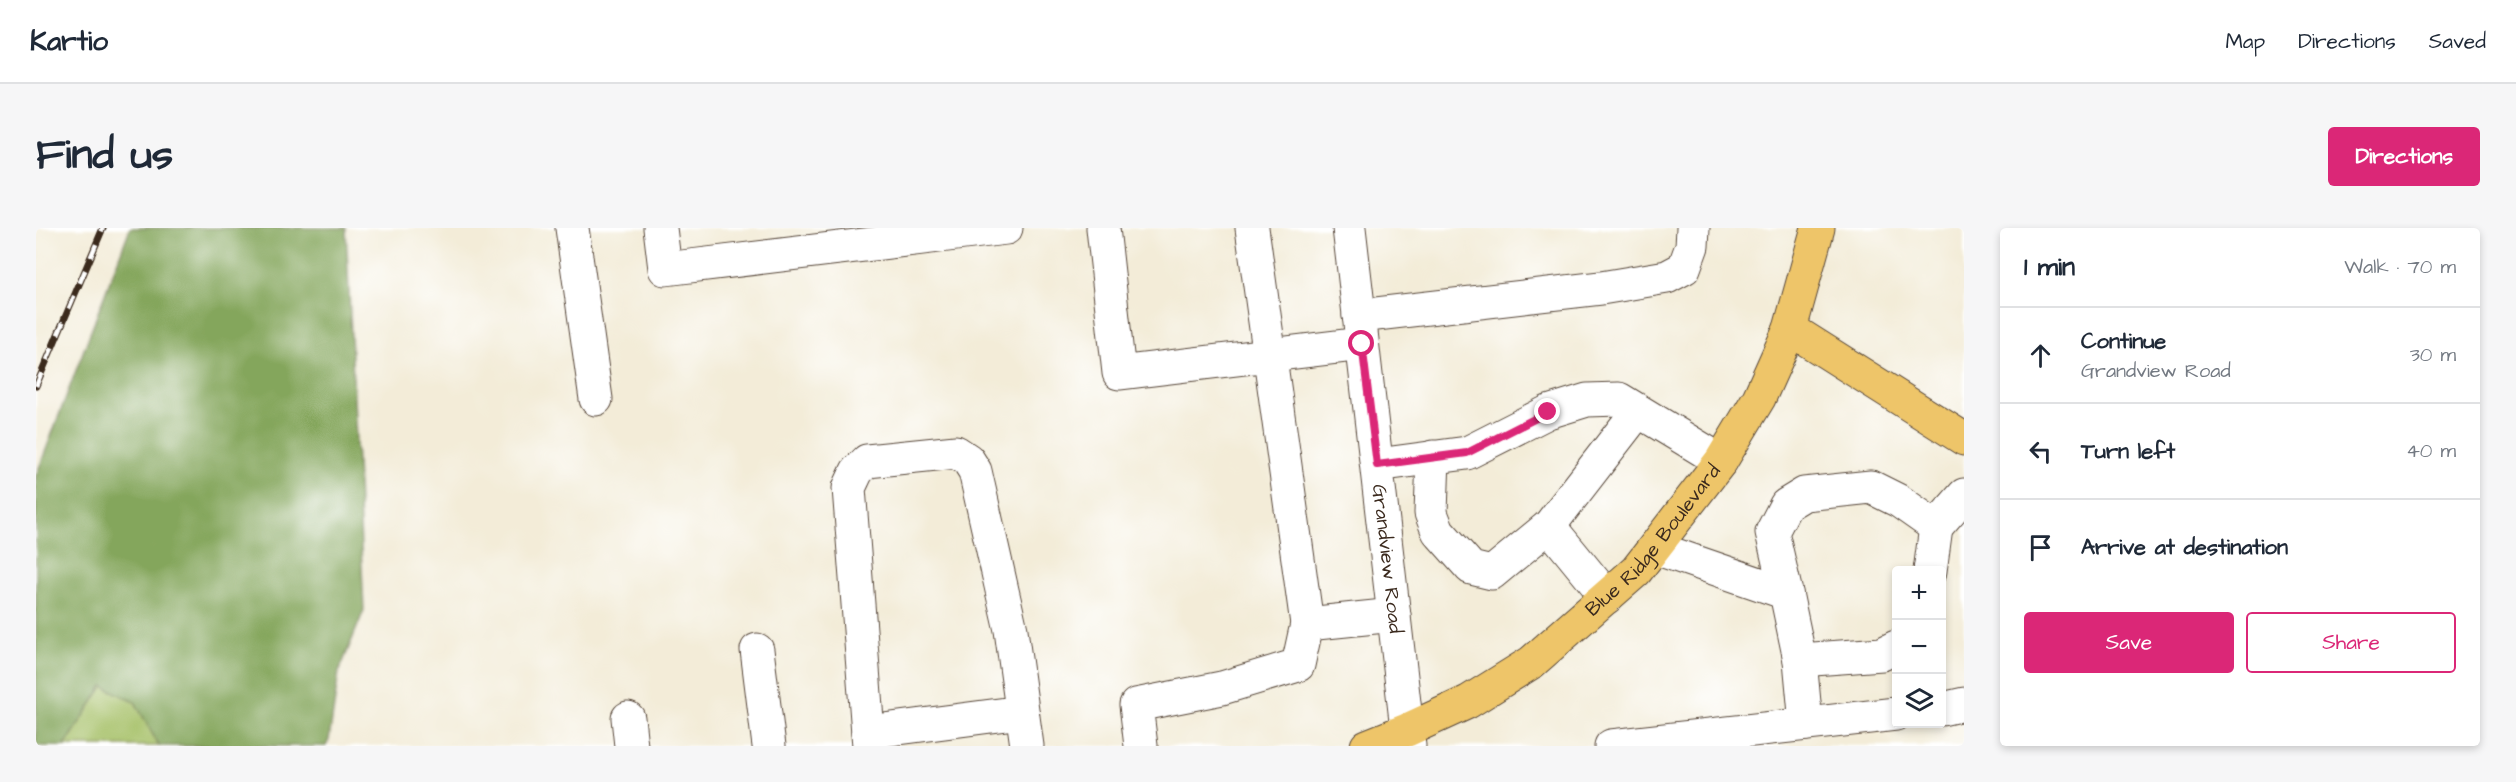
<!DOCTYPE html>
<html lang="en">
<head>
<meta charset="utf-8">
<style>
  body { margin:0; font-family:"Architects Daughter",sans-serif; background:#f6f6f7; color:#1f2937 }
  .controls { position:absolute; right:18px; bottom:18px; display:grid; overflow:hidden; border-radius:6px; box-shadow:0 3px 9px #0003 }
  .controls button { width:54px; height:54px; display:grid; place-items:center; padding:0; border:0; border-bottom:2px solid #e0e1e3; background:#fff; color:#1f2937; font:30px sans-serif }
  .stop { position:absolute; width:18px; height:18px; margin:-14px; border:4px solid #db2777; border-radius:50%; background:#fff }
  .stop.end { background:#db2777; border-color:#fff; box-shadow:0 2px 6px #0008 }
  .list { margin:0; padding:0; list-style:none }
  h2 { display:flex; justify-content:space-between; align-items:center; height:78px; margin:0; padding:0 24px; font-size:26px }
  h2 small { font-size:20px; font-weight:400; color:#747a83 }
  .list li { display:grid; grid-template-columns:39px 1fr auto; gap:18px; align-items:center; box-sizing:border-box; height:96px; padding:0 24px; border-top:2px solid #e0e1e3 }
  .list b { display:block; font-size:22px; white-space:nowrap }
  .list p { margin:0; font-size:20px; white-space:nowrap; color:#747a83 }
  .list em { font-size:20px; font-style:normal; color:#747a83 }
  .actions { display:flex; gap:12px; padding:18px 24px }
  .actions a { flex:1; padding:14px 0; border:2px solid #db2777; border-radius:6px; text-align:center; font-size:21px; color:#db2777 }
  .actions .main { background:#db2777; color:#fff }
  .icon { flex:none; width:33px; height:33px; fill:none; stroke:currentColor; stroke-width:2; stroke-linecap:round; stroke-linejoin:round }
  .map { position:relative; flex:none; width:1928px; height:518px; overflow:hidden; border-radius:6px }
  header { display:flex; align-items:center; gap:36px; box-sizing:border-box; height:84px; padding:0 30px; background:#fff; border-bottom:2px solid #e0e1e3 }
  header strong { font-size:28px }
  nav { display:flex; gap:33px; margin-inline-start:auto; font-size:21px }
  .intro { display:flex; align-items:center; justify-content:space-between; box-sizing:border-box; height:144px; padding:0 36px }
  h1 { margin:0; font-size:42px }
  .button { padding:15px 27px; border-radius:6px; background:#db2777; color:#fff; font-size:21px; font-weight:700 }
  main { display:flex; gap:36px; padding:0 36px }
  aside { flex:1; background:#fff; border-radius:6px; box-shadow:0 3px 9px #0003 }
  .map>svg:first-child { display:block }
  .green { fill:#a5c066; stroke:#707542; stroke-width:1.5 }
  .forest { fill:#84a65b; stroke:#60683c; stroke-width:1.5 }
  .lines { fill:none; stroke-linecap:round; stroke-linejoin:round }
  .minor-casing { stroke:#57473a; stroke-width:35 }
  .major-casing { stroke:#57473a; stroke-width:35 }
  .minor { stroke:#fff; stroke-width:33 }
  .major { stroke:#eec569; stroke-width:33 }
  .rail-casing { stroke:#3b2a1e; stroke-width:7 }
  .rail { stroke:#fff; stroke-width:4.5; stroke-dasharray:14; stroke-linecap:butt }
  .route { stroke:#db2777; stroke-width:8 }
  .labels { text-anchor:middle; dominant-baseline:central; stroke-width:4.5; stroke-linejoin:round; paint-order:stroke }
  .street-label { font-size:20px; fill:#3b2a1e; stroke:#fff }
</style>
</head>
<body>
<header>
<strong>Kartio</strong>
<nav><a>Map</a><a>Directions</a><a>Saved</a></nav>
</header>
<div class="intro"><h1>Find us</h1><a class="button">Directions</a></div>
<main>
<div class="map">
<svg width="1928" height="518" viewBox="0 0 1928 518">
  <rect width="100%" height="100%" fill="#fff"/>
  <filter id="ink" filterUnits="userSpaceOnUse"><feTurbulence type="fractalNoise" baseFrequency=".0167" numOctaves="2"/><feDisplacementMap in="SourceGraphic" scale="12" xChannelSelector="R" yChannelSelector="G"/><feConvolveMatrix kernelMatrix="1 2 1 2 8 2 1 2 1" color-interpolation-filters="sRGB"/></filter>
  <filter id="wash" filterUnits="userSpaceOnUse"><feTurbulence type="fractalNoise" baseFrequency=".008" numOctaves="4" result="noise"/><feDisplacementMap in="SourceGraphic" scale="24" xChannelSelector="R" yChannelSelector="G"/><feGaussianBlur stdDeviation="1.35" result="paint"/><feColorMatrix in="noise" values="0 0 0 0 0 0 0 0 0 0 0 0 0 0 0 0 0 1.4 0 .05"/><feComposite in="paint" operator="in"/></filter>
  <g filter="url(#wash)">
    <rect width="100%" height="100%" fill="#f3ecd8"/>
    <path class="green" d="M67,458L99,474L123,518H29Z"/>
    <path class="forest" d="M94,0H310L328,382L303,444L293,512L290,518H123L99,474L67,458L29,518H0V248Z"/>
  </g>
  <g filter="url(#ink)">
    <g class="lines">
      <defs>
        <g id="minor">
          <path d="M536,0L560,171"/>
          <path d="M624,0L629,41L970,0"/>
          <path d="M1067,0L1083,145L1326,116"/>
          <path d="M1216,0L1271,396L1358,387"/>
          <path id="s1" d="M1313,0L1373,518"/>
          <path d="M1323,88L1565,60L1631,49L1648,40L1656,18L1657,0"/>
          <path d="M1397,229L1395,285L1402,303L1435,340L1456,345L1513,298L1602,183"/>
          <path d="M1341,237L1431,225L1512,184L1551,172L1583,171L1685,233"/>
          <path d="M1513,298L1571,369"/>
          <path d="M1619,320L1750,365L1736,304L1750,277L1768,266L1835,259L1863,273L1900,299L1928,267"/>
          <path d="M1894,343L1900,299"/>
          <path d="M1750,365L1764,432L1770,496"/>
          <path d="M721,422L733,518"/>
          <path d="M1764,432L1846,426L1860,419"/>
          <path d="M1906,481L1928,476"/>
          <path d="M592,490L595,518"/>
          <path d="M832,504L986,484"/>
          <path d="M833,518L813,260L821,243L831,233L920,224L932,232L939,243L975,402L991,518"/>
          <path d="M1105,518L1100,477L1186,460L1262,437L1271,396"/>
          <path d="M1575,518L1860,486"/>
        </g>
        <g id="major">
          <path d="M1754,101L1928,211"/>
          <path id="s2" d="M1331,518L1371,502L1432,474L1496,434L1600,343L1685,233L1723,170L1754,101L1782,0"/>
        </g>
      </defs>
      <use href="#minor" class="minor-casing"/>
      <use href="#major" class="major-casing"/>
      <use href="#minor" class="minor"/>
      <use href="#major" class="major"/>
      <defs>
        <path id="rail" d="M0,158L67,0"/>
      </defs>
      <use href="#rail" class="rail-casing"/>
      <use href="#rail" class="rail"/>
    </g>
  </g>
  <g class="lines" filter="url(#ink)">
    <path class="route" d="M1326,116L1341,237L1431,225L1512,184"/>
  </g>
  <g class="labels">
    <g class="street-label">
      <text stroke="none"><textPath href="#s2" startOffset="358">Blue Ridge Boulevard</textPath></text>
      <text stroke="none"><textPath href="#s1" startOffset="333">Grandview Road</textPath></text>
    </g>
  </g>
</svg>
<div class="controls">
<button>+</button>
<button>−</button>
<button><svg class="icon" aria-label="layers" viewBox="0 0 24 24"><path d="M12 4l9 5-9 5-9-5zM3 14l9 5 9-5"/></svg></button>
</div>
<div class="stop" style="left:1326px;top:116px"></div>
<div class="stop end" style="left:1512px;top:184px"></div>
</div>
<aside>
<h2>1 min<small>Walk · 70 m</small></h2>
<ul class="list">
<li><svg class="icon" aria-label="ahead" viewBox="0 0 24 24"><path d="M12 20V5M6 11l6-6 6 6"/></svg><div><b>Continue</b><p>Grandview Road</p></div><em>30 m</em></li>
<li><svg class="icon" aria-label="left" viewBox="0 0 24 24"><path d="M17 20v-9H6M10 6l-5 5 5 5"/></svg><div><b>Turn left</b></div><em>40 m</em></li>
<li><svg class="icon" aria-label="arrive" viewBox="0 0 24 24"><path d="M6 21V4h12l-3 4 3 4H6"/></svg><div><b>Arrive at destination</b></div></li>
</ul>
<div class="actions"><a class="main">Save</a><a>Share</a></div>
</aside>
</main>
</body>
</html>
